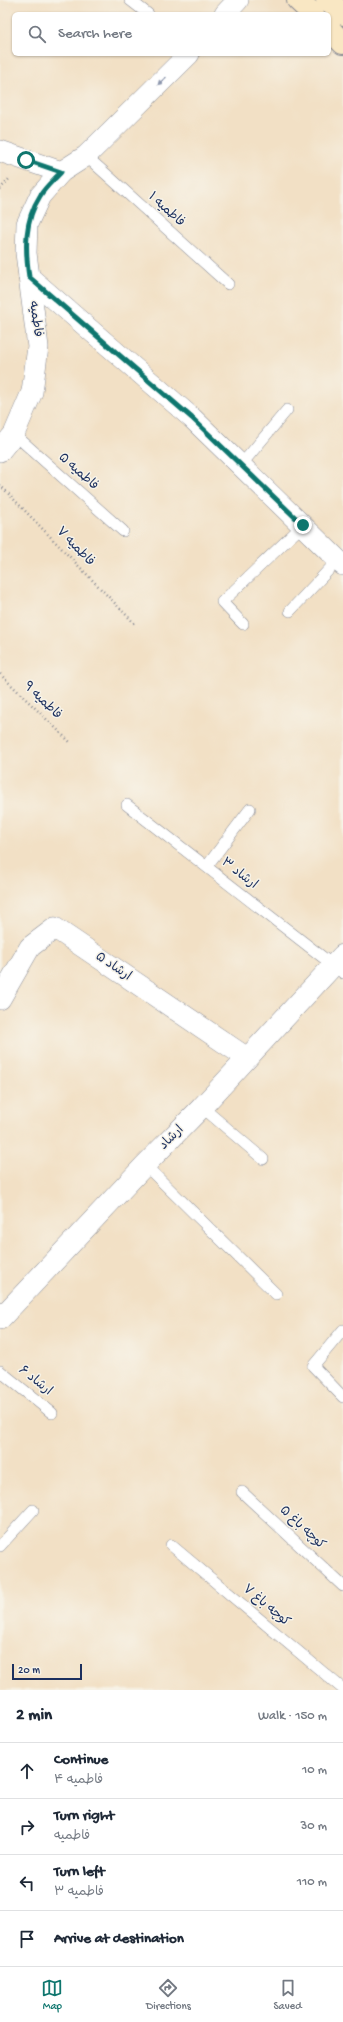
<!DOCTYPE html>
<html lang="en">
<head>
<meta charset="utf-8">
<style>
  body { margin:0; font-family:"Gochi Hand","Playpen Sans Arabic",sans-serif; background:#f6f6f7; color:#1f2937 }
  .scale { position:absolute; left:12px; bottom:10px; width:70px; box-sizing:border-box; padding-left:4px; border:2px solid #1b2f5e; border-top:0; font-size:11px; line-height:14px; white-space:nowrap; color:#1b2f5e; -webkit-text-stroke:3px #f7f3e8; paint-order:stroke }
  .stop { position:absolute; width:12px; height:12px; margin:-9px; border:3px solid #0f766e; border-radius:50%; background:#fff }
  .stop.end { background:#0f766e; border-color:#fff; box-shadow:0 1px 4px #0008 }
  .list { margin:0; padding:0; list-style:none }
  h2 { display:flex; justify-content:space-between; align-items:center; height:52px; margin:0; padding:0 16px; font-size:17px }
  h2 small { font-size:13px; font-weight:400; color:#747a83 }
  .list li { display:grid; grid-template-columns:26px 1fr auto; gap:12px; align-items:center; box-sizing:border-box; height:56px; padding:0 16px; border-top:1px solid #e0e1e3 }
  .list b { display:block; font-size:15px; white-space:nowrap }
  .list p { margin:0; font-size:13px; white-space:nowrap; color:#747a83 }
  .list em { font-size:13px; font-style:normal; color:#747a83 }
  .icon { flex:none; width:22px; height:22px; fill:none; stroke:currentColor; stroke-width:2; stroke-linecap:round; stroke-linejoin:round }
  .map { position:relative; flex:none; width:343px; height:1690px; overflow:hidden }
  .search { position:absolute; background:#fff; box-shadow:0 1px 3px #0004; left:12px; right:12px; top:12px; height:44px; display:flex; align-items:center; gap:10px; box-sizing:border-box; padding:0 14px; border-radius:6px; color:#747a83; font-size:15px }
  .sheet { height:276px; background:#fff }
  nav { display:flex; justify-content:space-around; align-items:center; box-sizing:border-box; height:56px; border-top:1px solid #e0e1e3; background:#fff; font-size:11px; color:#747a83 }
  nav a { display:grid; justify-items:center; gap:2px }
  nav .on { color:#0f766e }
  .map>svg:first-child { display:block }
  .lines { fill:none; stroke-linecap:round; stroke-linejoin:round }
  .service-casing { stroke:#868892; stroke-width:12 }
  .minor-casing { stroke:#868892; stroke-width:22 }
  .secondary-casing { stroke:#868892; stroke-width:24 }
  .path { stroke:#868892; stroke-width:2.5; stroke-dasharray:1 3; stroke-linecap:butt }
  .service { stroke:#fff; stroke-width:11 }
  .minor { stroke:#fff; stroke-width:21 }
  .secondary { stroke:#f9e7c3; stroke-width:22 }
  .oneway { fill:#8d97ae }
  .route { stroke:#0f766e; stroke-width:5 }
  .labels { text-anchor:middle; dominant-baseline:central; stroke-width:3; stroke-linejoin:round; paint-order:stroke }
  .street-label { font-size:13px; fill:#1b2f5e; stroke:#f7f3e8 }
</style>
</head>
<body>
<div class="map">
<svg width="343" height="1690" viewBox="0 0 343 1690">
  <rect width="100%" height="100%" fill="#f7f3e8"/>
  <filter id="ink" filterUnits="userSpaceOnUse"><feTurbulence type="fractalNoise" baseFrequency=".025" numOctaves="2"/><feDisplacementMap in="SourceGraphic" scale="8" xChannelSelector="R" yChannelSelector="G"/><feConvolveMatrix kernelMatrix="1 2 1 2 8 2 1 2 1" color-interpolation-filters="sRGB"/></filter>
  <filter id="wash" filterUnits="userSpaceOnUse"><feTurbulence type="fractalNoise" baseFrequency=".012" numOctaves="4" result="noise"/><feDisplacementMap in="SourceGraphic" scale="16" xChannelSelector="R" yChannelSelector="G"/><feGaussianBlur stdDeviation="0.9" result="paint"/><feColorMatrix in="noise" values="0 0 0 0 0 0 0 0 0 0 0 0 0 0 0 0 0 1.4 0 .05"/><feComposite in="paint" operator="in"/></filter>
  <g filter="url(#wash)">
    <rect width="100%" height="100%" fill="#f2e0c5"/>
  </g>
  <g filter="url(#ink)">
    <g class="lines">
      <defs>
        <g id="service">
          <path d="M130,0L148,14"/>
          <path d="M86,156L228,284"/>
          <path d="M14,434L123,531"/>
          <path d="M241,465L287,410"/>
          <path d="M290,611L338,560"/>
          <path d="M243,624L222,602L303,525"/>
          <path d="M127,805L343,973"/>
          <path d="M207,866L250,809"/>
          <path d="M202,1107L263,1159"/>
          <path d="M145,1165L276,1294"/>
          <path d="M343,1330L313,1366L343,1397"/>
          <path d="M0,1371L52,1413"/>
          <path d="M242,1492L343,1586"/>
          <path d="M171,1545L343,1689"/>
          <path d="M0,1546L33,1510"/>
        </g>
        <g id="minor">
          <path d="M225,14L238,0"/>
          <path d="M0,151L61,172"/>
          <path d="M29,277L192,418L343,565"/>
          <path d="M0,451L14,434L32,392L38,347L26,253L27,224L40,196L61,172L86,156L189,54"/>
          <path d="M0,999L30,947L55,928L247,1058"/>
          <path d="M0,1319L145,1165L202,1107L343,955"/>
        </g>
        <g id="secondary">
          <path d="M298,0L313,14"/>
          <path d="M327,0L343,14"/>
          <path d="M329,29L343,43"/>
        </g>
      </defs>
      <use href="#service" class="service-casing"/>
      <use href="#minor" class="minor-casing"/>
      <use href="#secondary" class="secondary-casing"/>
      <g class="path">
        <path d="M0,189L10,178"/>
        <path d="M0,485L135,624"/>
        <path d="M0,674L71,743"/>
      </g>
      <use href="#service" class="service"/>
      <use href="#minor" class="minor"/>
      <use href="#secondary" class="secondary"/>
    </g>
    <defs><path id="oneway-solid" d="M-6-.8H1V-3.2L6.5 0L1 3.2V.8H-6Z"/></defs>
    <use class="oneway" href="#oneway-solid" transform="translate(162 81) rotate(136)"/>
  </g>
  <g class="lines" filter="url(#ink)">
    <path class="route" d="M26,160L61,172C54,180 45,187 40,196C24,221 25,249 29,277L192,418L303,525"/>
  </g>
  <g class="labels">
    <g class="street-label">
      <text transform="translate(166 210) rotate(42)">فاطمیه ۱</text>
      <text transform="translate(35 319) rotate(82)">فاطمیه</text>
      <text transform="translate(78 472) rotate(42)">فاطمیه ۵</text>
      <text transform="translate(75 547) rotate(46)">فاطمیه ۷</text>
      <text transform="translate(42 701) rotate(44)">فاطمیه ۹</text>
      <text transform="translate(239 874) rotate(38)">ارشاد ۳</text>
      <text transform="translate(113 967) rotate(34)">ارشاد ۵</text>
      <text transform="translate(172 1138) rotate(-45)">ارشاد</text>
      <text transform="translate(35 1381) rotate(39)">ارشاد ۶</text>
      <text transform="translate(302 1528) rotate(43)">کوچه باغ ۵</text>
      <text transform="translate(266 1606) rotate(40)">کوچه باغ ۷</text>
    </g>
  </g>
</svg>
<div class="scale">20 m</div>
<div class="stop" style="left:26px;top:160px"></div>
<div class="stop end" style="left:303px;top:525px"></div>
<div class="search"><svg class="icon" aria-label="search" viewBox="0 0 24 24"><circle cx="10" cy="10" r="6"/><path d="M15 15l6 6"/></svg>Search here</div>
</div>
<section class="sheet">
<h2>2 min<small>Walk · 150 m</small></h2>
<ul class="list">
<li><svg class="icon" aria-label="ahead" viewBox="0 0 24 24"><path d="M12 20V5M6 11l6-6 6 6"/></svg><div><b>Continue</b><p>فاطمیه ۴</p></div><em>10 m</em></li>
<li><svg class="icon" aria-label="right" viewBox="0 0 24 24"><path d="M7 20v-9h11M14 6l5 5-5 5"/></svg><div><b>Turn right</b><p>فاطمیه</p></div><em>30 m</em></li>
<li><svg class="icon" aria-label="left" viewBox="0 0 24 24"><path d="M17 20v-9H6M10 6l-5 5 5 5"/></svg><div><b>Turn left</b><p>فاطمیه ۳</p></div><em>110 m</em></li>
<li><svg class="icon" aria-label="arrive" viewBox="0 0 24 24"><path d="M6 21V4h12l-3 4 3 4H6"/></svg><div><b>Arrive at destination</b></div></li>
</ul>
</section>
<nav>
<a class="on"><svg class="icon" aria-label="map" viewBox="0 0 24 24"><path d="M3 6l6-2 6 2 6-2v14l-6 2-6-2-6 2zM9 4v14M15 6v14"/></svg>Map</a>
<a><svg class="icon" aria-label="directions" viewBox="0 0 24 24"><path d="M12 3l9 9-9 9-9-9zM9 14v-3h6M13 9l2 2-2 2"/></svg>Directions</a>
<a><svg class="icon" aria-label="saved" viewBox="0 0 24 24"><path d="M7 4h10v16l-5-4-5 4z"/></svg>Saved</a>
</nav>
</body>
</html>
